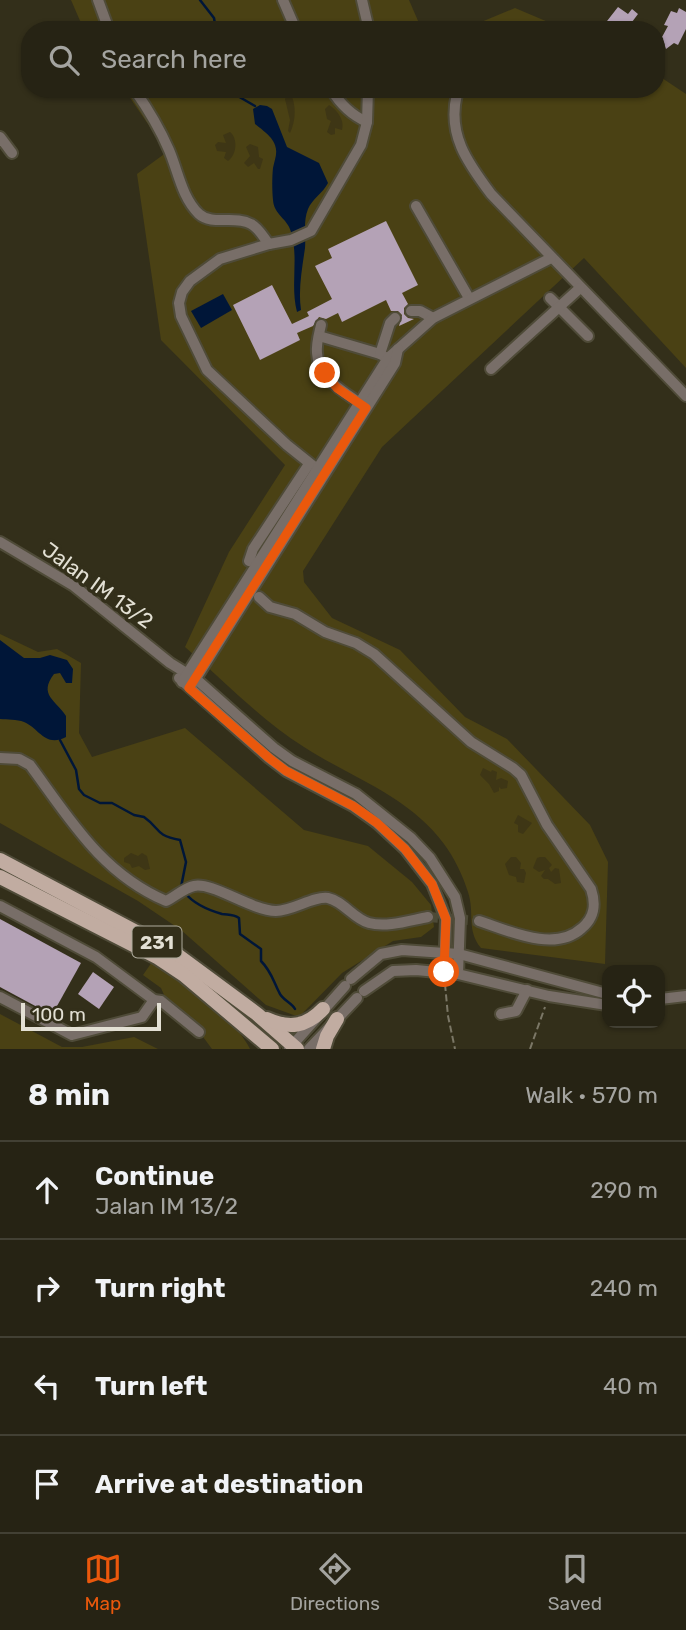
<!DOCTYPE html>
<html lang="en">
<head>
<meta charset="utf-8">
<style>
  body { margin:0; font-family:Rubik,sans-serif; background:#322f22; color:#f1f3f6 }
  .controls { position:absolute; right:21px; bottom:21px; display:grid; overflow:hidden; border-radius:14px; box-shadow:0 2px 5px #0004 }
  .controls button { width:63px; height:63px; display:grid; place-items:center; padding:0; border:0; border-bottom:2px solid #424034; background:#262314; color:#f1f3f6; font:35px sans-serif }
  .scale { position:absolute; left:21px; bottom:18px; width:140px; box-sizing:border-box; padding-left:7px; border:4px solid #e3e0d4; border-top:0; font-size:19px; line-height:24px; white-space:nowrap; color:#e3e0d4; -webkit-text-stroke:5px #332f1a; paint-order:stroke }
  .stop { position:absolute; width:21px; height:21px; margin:-16px; border:5px solid #ea580c; border-radius:50%; background:#fff }
  .stop.end { background:#ea580c; border-color:#fff; box-shadow:0 2px 7px #0008 }
  .list { margin:0; padding:0; list-style:none }
  h2 { display:flex; justify-content:space-between; align-items:center; height:91px; margin:0; padding:0 28px; font-size:30px }
  h2 small { font-size:23px; font-weight:400; color:#a4a4a0 }
  .list li { display:grid; grid-template-columns:46px 1fr auto; gap:21px; align-items:center; box-sizing:border-box; height:98px; padding:0 28px; border-top:2px solid #424034 }
  .list b { display:block; font-size:26px; white-space:nowrap }
  .list p { margin:0; font-size:23px; white-space:nowrap; color:#a4a4a0 }
  .list em { font-size:23px; font-style:normal; color:#a4a4a0 }
  .icon { flex:none; width:38px; height:38px; fill:none; stroke:currentColor; stroke-width:2; stroke-linecap:round; stroke-linejoin:round }
  .map { position:relative; flex:none; width:686px; height:1049px; overflow:hidden }
  .search { position:absolute; background:#262314; box-shadow:0 2px 5px #0004; left:21px; right:21px; top:21px; height:77px; display:flex; align-items:center; gap:18px; box-sizing:border-box; padding:0 24px; border-radius:28px; color:#a4a4a0; font-size:26px }
  .sheet { height:483px; background:#262314 }
  nav { display:flex; justify-content:space-around; align-items:center; box-sizing:border-box; height:98px; border-top:2px solid #424034; background:#262314; font-size:19px; color:#a4a4a0 }
  nav a { display:grid; justify-items:center; gap:4px }
  nav .on { color:#ea580c }
  .map>svg:first-child { display:block }
  .green { fill:#4a4114 }
  .sand { fill:#3e3615 }
  .water { fill:#001638 }
  .lines { fill:none; stroke-linecap:round; stroke-linejoin:round }
  .stream { stroke:#001638; stroke-width:2.5 }
  .building { fill:#b4a2b6 }
  .minor-tunnel { stroke:#4d4a36; stroke-width:10; stroke-dasharray:10 5; stroke-linecap:butt }
  .minor-casing { stroke:#4f4b38; stroke-width:14 }
  .major-casing { stroke:#4f4b38; stroke-width:18 }
  .path { stroke:#7b7766; stroke-width:2; stroke-dasharray:7 3.5; stroke-linecap:butt }
  .minor { stroke:#786e68; stroke-width:10 }
  .major { stroke:#c1aca1; stroke-width:14 }
  .route { stroke:#ea580c; stroke-width:9 }
  .labels { text-anchor:middle; dominant-baseline:central; stroke-width:7; stroke-linejoin:round; paint-order:stroke }
  .shield { fill:#332f1a; stroke:#aeab9c; stroke-width:2 }
  .shield-label { font-size:19px; font-weight:bold; fill:#e3e0d4 }
  .street-label { font-size:21px; fill:#e3e0d4; stroke:#332f1a }
</style>
</head>
<body>
<div class="map">
<svg width="686" height="1049" viewBox="0 0 686 1049">
  <rect width="100%" height="100%" fill="#332f1a"/>
  <g class="green">
    <path d="M71,0H409L422,30H84Z"/>
    <path d="M515,8L567,30H462Z"/>
    <path d="M656,74L686,94V368L584,258L382,447L303,571L304,582L332,618L400,650L465,717L507,739L590,825L608,862L605,964L481,948C466,930 475,913 468,892C463,876 454,857 444,844C409,796 352,778 304,747C261,720 224,681 185,647L229,552L285,465L161,340L137,174L167,152L124,89H656Z"/>
    <path d="M0,634L38,652L57,649L81,663L79,733L92,757L185,728L304,830L368,846L412,882L431,905L434,927L421,937L393,941L342,973L299,1017L266,1005L181,930L138,901L0,823Z"/>
    <path d="M152,962C183,983 234,1016 250,1049H212L189,1018L165,997L161,988L143,975Z"/>
    <path d="M0,1014L62,1047H82L134,1037L158,1049H0Z"/>
  </g>
  <g class="sand">
    <path d="M289,91C297,103 296,121 290,133L288,131L290,120L285,99Z"/>
    <path d="M329,105C337,110 345,120 342,130L335,128V134L331,135L327,132L331,121L327,119L325,109Z"/>
    <path d="M230,132C238,138 237,155 228,161L224,158L226,152L217,151L215,145L218,142L226,143L223,135Z"/>
    <path d="M250,144L258,147L259,157L263,159L260,169H258L254,163L248,167L244,163L250,156L246,147Z"/>
    <path d="M483,768L491,772L492,770L497,772L496,780L501,778L508,781L507,788L501,789L499,787V791L494,793L489,784L480,775Z"/>
    <path d="M518,815L532,823L523,834L518,832V825L514,823Z"/>
    <path d="M131,853L138,856L142,853L147,856L150,869L145,870L139,866L132,868L130,864L124,862V858Z"/>
    <path d="M511,857H516L521,863L520,869H524L526,873L524,883L517,882L516,877L509,875L505,864Z"/>
    <path d="M540,857H545L552,865L549,868L551,872L555,868L559,869L561,883L555,884L548,879H544L541,876L545,870L539,872L533,868L537,858Z"/>
  </g>
  <g class="water">
    <path d="M260,105L267,106L272,109L287,147L319,163L328,183C323,193 312,199 308,209C303,221 306,236 305,248C302,269 298,290 301,310L297,312C290,285 299,258 291,232C288,219 274,215 273,200C272,191 272,177 273,168C275,157 280,150 271,138C267,133 260,128 255,124L253,109Z"/>
    <path d="M223,294L232,310L201,328L191,311Z"/>
    <path d="M0,640L24,658H40L50,655L67,660L73,669L72,683H66L60,673L54,674C38,695 56,700 66,716V737C45,748 39,728 24,722C17,719 7,720 0,719Z"/>
  </g>
  <g class="lines">
    <g class="stream">
      <path d="M200,0L214,18L216,30"/>
      <path d="M214,89L236,95L255,106"/>
      <path d="M60,740L76,770L79,789L84,795L100,803H112L134,815L144,817C161,829 154,835 180,840L186,862L181,887"/>
      <path d="M185,893C194,904 208,910 222,914C229,915 233,914 239,918L240,934L261,949V961C271,971 273,980 279,992C282,1000 291,1002 295,1009"/>
    </g>
  </g>
  <g class="building">
    <path d="M618,7L628,14L632,9L638,14L626,30H600Z"/>
    <path d="M679,8L686,12V29L678,45L674,43L666,49L662,37L668,26L664,25L671,11L677,13Z"/>
    <path d="M386,221L418,285L402,293L408,304L404,308V314L408,318L414,319L399,326L402,315L398,311H391L386,300L342,322L338,313L326,319L319,317L313,326L297,333L300,340L260,360L233,305L272,285L292,324L309,316L307,312L332,299L315,266L332,258L328,249Z"/>
    <path d="M0,919L81,963L52,1015L0,987Z"/>
    <path d="M93,972L114,987L99,1009L78,994Z"/>
  </g>
  <g class="lines">
    <path class="minor-tunnel" d="M428,917L479,921"/>
    <defs>
      <g id="minor">
        <path d="M98,0L109,30"/>
        <path d="M283,0L296,30"/>
        <path d="M362,0L369,30"/>
        <path d="M134,89C148,109 160,129 169,150C178,171 182,198 199,214C212,226 235,215 251,224C259,228 263,237 269,244"/>
        <path d="M331,89C340,104 351,115 367,122"/>
        <path d="M457,94C447,134 467,162 491,194L686,396"/>
        <path d="M0,137L12,153"/>
        <path d="M416,206L469,298"/>
        <path d="M550,298L588,336"/>
        <path d="M411,311H420L433,318"/>
        <path d="M321,325C319,334 316,344 317,353C318,379 346,393 364,406"/>
        <path d="M319,336L380,354L392,361"/>
        <path d="M380,354L390,323L395,318"/>
        <path d="M491,369L580,288"/>
        <path d="M317,469L287,445L207,370L181,316L179,303L182,292L190,281L220,259L269,244L291,240L311,231L361,145L367,122L368,89"/>
        <path d="M0,542L74,586L170,663L196,679L274,748L292,761L356,794L411,838L430,858L455,897L460,918L458,974"/>
        <path d="M249,561L253,549L309,464"/>
        <path d="M259,597L270,607L295,614L325,632L356,643L374,654L471,742L513,768L521,775L547,825L591,889C596,904 595,917 582,928C555,953 509,931 479,921"/>
        <path d="M179,678L269,758L286,771L353,806L377,823L405,849L432,884L446,919L444,972"/>
        <path d="M182,682L388,358L433,318L551,258"/>
        <path d="M193,683L395,363L398,349"/>
        <path d="M0,758L19,759L30,765C70,819 101,873 166,901C175,897 184,888 194,886C213,882 250,910 276,911C293,911 313,896 328,898C343,901 354,919 369,923C387,928 411,920 428,917"/>
        <path d="M0,906L96,957L154,1000L161,1001L199,1032"/>
        <path d="M351,979L381,954L402,950L459,954L607,994"/>
        <path d="M364,991L393,971L416,970L458,974L549,996L607,1005"/>
        <path d="M0,997L72,1035L142,1017L154,1000"/>
        <path d="M660,999L686,996"/>
        <path d="M501,1014L516,1011L527,990"/>
        <path d="M289,1049L345,986"/>
        <path d="M309,1049L357,998"/>
      </g>
      <g id="major">
        <path d="M0,860L172,951L257,1014L297,1049"/>
        <path d="M0,877L157,957L184,975L272,1049"/>
        <path d="M267,1019C289,1029 306,1027 323,1009"/>
        <path d="M323,1049L327,1036L337,1019"/>
      </g>
    </defs>
    <use href="#minor" class="minor-casing"/>
    <use href="#major" class="major-casing"/>
    <g class="path">
      <path d="M445,984L448,1016L455,1049"/>
      <path d="M530,1049L545,1007"/>
    </g>
    <use href="#minor" class="minor"/>
    <use href="#major" class="major"/>
  </g>
  <g class="lines">
    <path class="route" d="M325,373L337,388L366,408L189,688L269,758L286,771L353,806L377,823L405,849L432,884L446,919L444,972"/>
  </g>
  <g class="labels">
    <rect class="shield" x="132.5" y="926.5" width="49" height="31" rx="5"/>
    <g class="shield-label">
      <text x="157" y="942">231</text>
    </g>
    <g class="street-label">
      <text transform="translate(98 585) rotate(36)">Jalan IM 13/2</text>
    </g>
  </g>
</svg>
<div class="controls">
<button><svg class="icon" aria-label="locate" viewBox="0 0 24 24"><circle cx="12" cy="12" r="6"/><path d="M12 2v4M12 18v4M2 12h4M18 12h4"/></svg></button>
</div>
<div class="scale">100 m</div>
<div class="stop" style="left:444px;top:972px"></div>
<div class="stop end" style="left:325px;top:373px"></div>
<div class="search"><svg class="icon" aria-label="search" viewBox="0 0 24 24"><circle cx="10" cy="10" r="6"/><path d="M15 15l6 6"/></svg>Search here</div>
</div>
<section class="sheet">
<h2>8 min<small>Walk · 570 m</small></h2>
<ul class="list">
<li><svg class="icon" aria-label="ahead" viewBox="0 0 24 24"><path d="M12 20V5M6 11l6-6 6 6"/></svg><div><b>Continue</b><p>Jalan IM 13/2</p></div><em>290 m</em></li>
<li><svg class="icon" aria-label="right" viewBox="0 0 24 24"><path d="M7 20v-9h11M14 6l5 5-5 5"/></svg><div><b>Turn right</b></div><em>240 m</em></li>
<li><svg class="icon" aria-label="left" viewBox="0 0 24 24"><path d="M17 20v-9H6M10 6l-5 5 5 5"/></svg><div><b>Turn left</b></div><em>40 m</em></li>
<li><svg class="icon" aria-label="arrive" viewBox="0 0 24 24"><path d="M6 21V4h12l-3 4 3 4H6"/></svg><div><b>Arrive at destination</b></div></li>
</ul>
</section>
<nav>
<a class="on"><svg class="icon" aria-label="map" viewBox="0 0 24 24"><path d="M3 6l6-2 6 2 6-2v14l-6 2-6-2-6 2zM9 4v14M15 6v14"/></svg>Map</a>
<a><svg class="icon" aria-label="directions" viewBox="0 0 24 24"><path d="M12 3l9 9-9 9-9-9zM9 14v-3h6M13 9l2 2-2 2"/></svg>Directions</a>
<a><svg class="icon" aria-label="saved" viewBox="0 0 24 24"><path d="M7 4h10v16l-5-4-5 4z"/></svg>Saved</a>
</nav>
</body>
</html>
